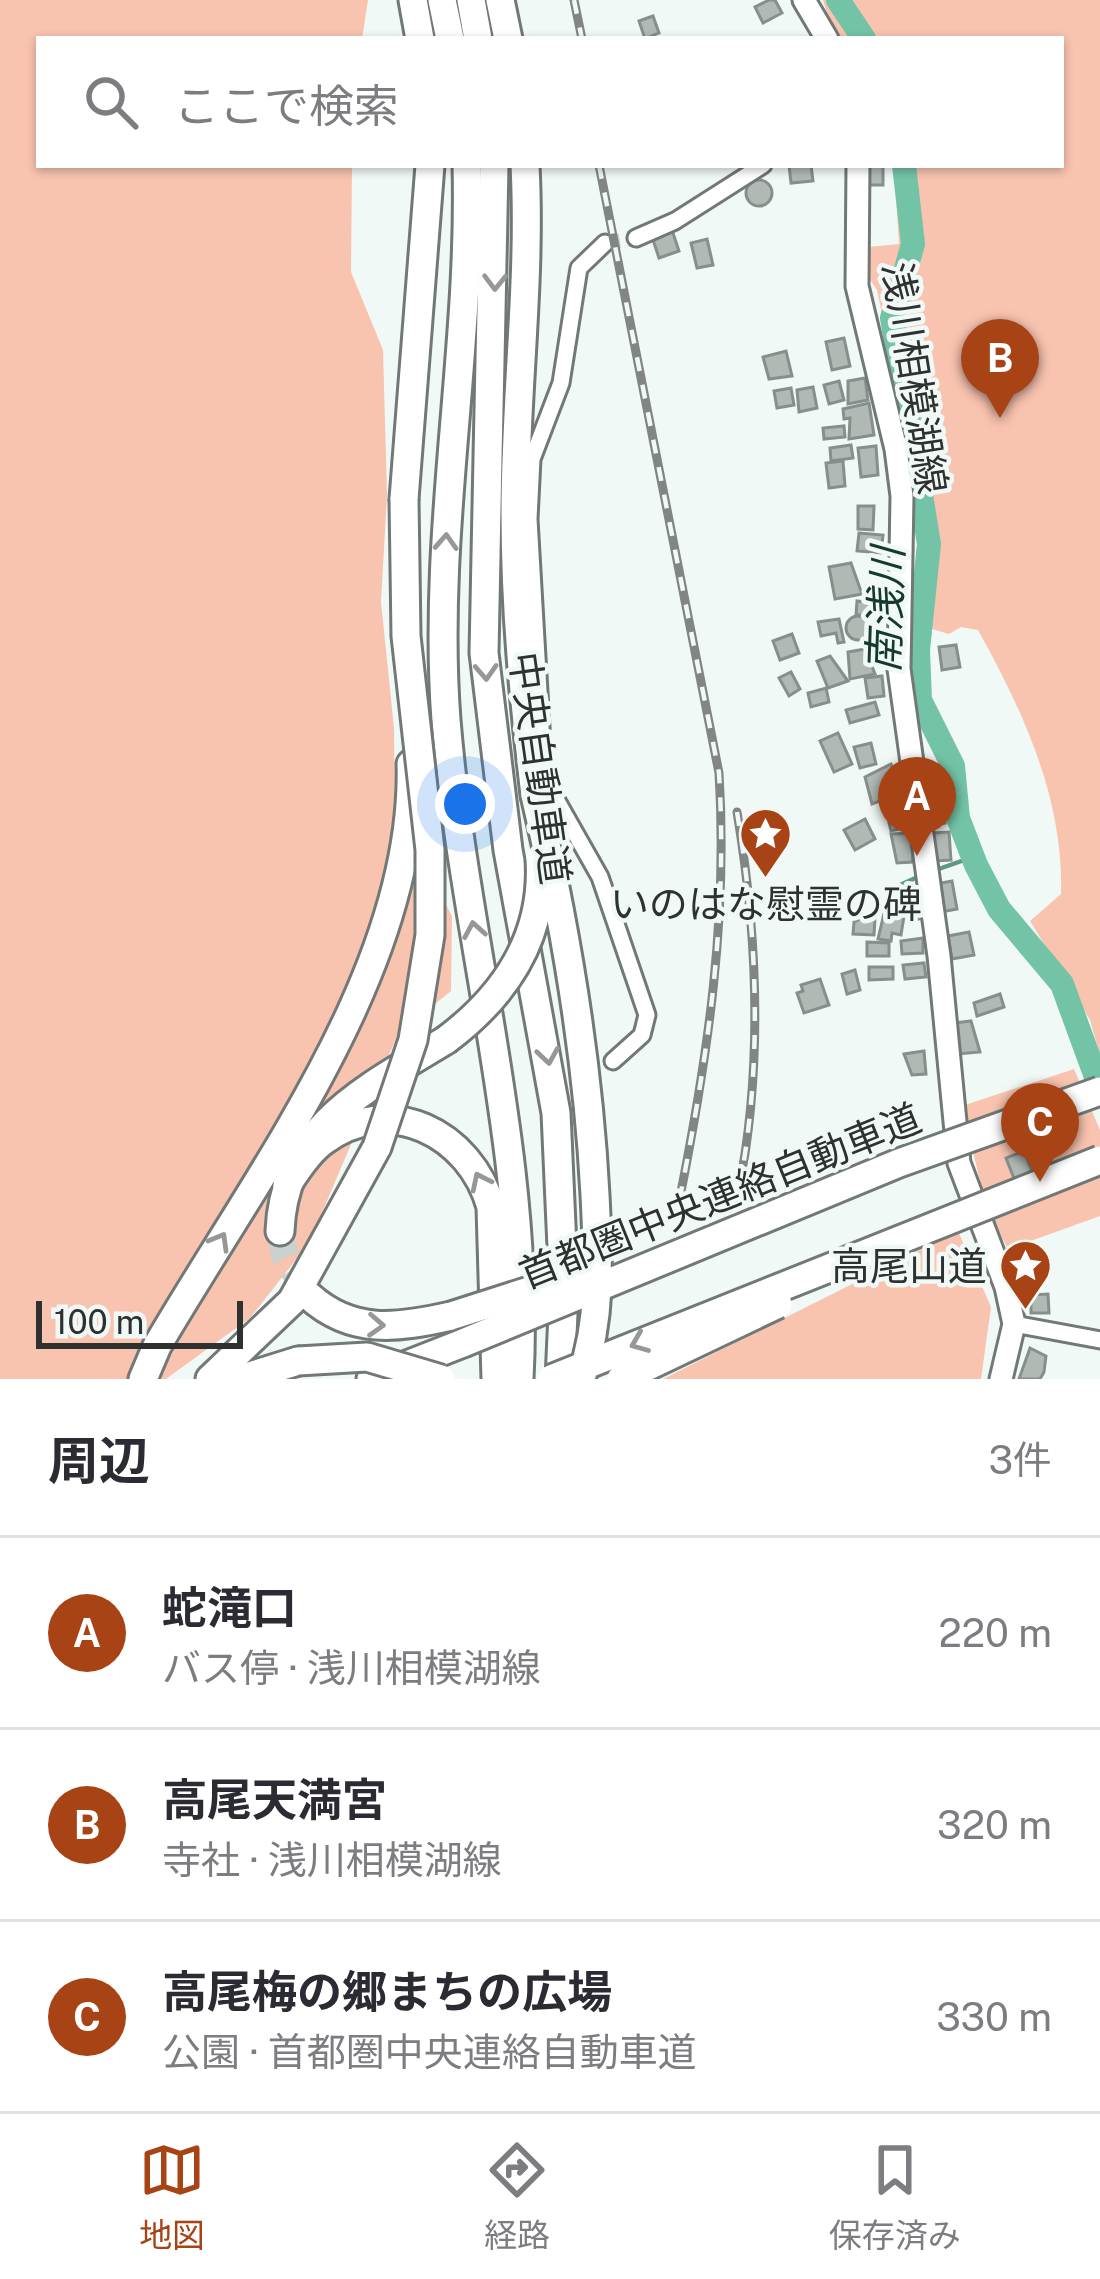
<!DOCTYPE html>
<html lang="ja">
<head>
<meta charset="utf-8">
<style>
  body { margin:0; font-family:"Public Sans","Noto Sans JP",sans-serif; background:#f2f2f3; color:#2b2b33 }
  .scale { position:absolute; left:36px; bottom:30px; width:207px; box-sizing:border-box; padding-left:12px; border:6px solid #2e3130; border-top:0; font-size:33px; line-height:42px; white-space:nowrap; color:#2e3130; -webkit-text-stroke:9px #f1f9f6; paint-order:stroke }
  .you { position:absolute; left:465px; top:804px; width:42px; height:42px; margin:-30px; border:9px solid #fff; border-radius:50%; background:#1a73e8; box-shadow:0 0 0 18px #1a73e833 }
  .badge { display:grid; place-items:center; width:78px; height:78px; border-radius:50%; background:#a84315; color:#fff; font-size:39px; font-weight:700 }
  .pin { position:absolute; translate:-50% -99px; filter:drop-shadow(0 3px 6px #0008) }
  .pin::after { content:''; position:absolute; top:63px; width:42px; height:36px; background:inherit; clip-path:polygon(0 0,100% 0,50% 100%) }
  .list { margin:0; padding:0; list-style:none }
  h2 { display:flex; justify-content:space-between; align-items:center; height:156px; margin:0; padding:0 48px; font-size:51px }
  h2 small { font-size:39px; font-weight:400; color:#7c7c81 }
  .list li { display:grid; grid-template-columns:78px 1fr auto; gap:36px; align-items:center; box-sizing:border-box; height:192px; padding:0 48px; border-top:3px solid #e1e1e2 }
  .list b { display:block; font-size:45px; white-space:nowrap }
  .list p { margin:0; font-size:39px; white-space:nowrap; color:#7c7c81 }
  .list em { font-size:39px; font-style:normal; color:#7c7c81 }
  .icon { flex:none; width:66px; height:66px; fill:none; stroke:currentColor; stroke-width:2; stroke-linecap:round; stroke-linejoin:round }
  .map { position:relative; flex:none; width:1100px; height:1379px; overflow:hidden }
  .search { position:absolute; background:#fff; box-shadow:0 3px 9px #0004; left:36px; right:36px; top:36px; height:132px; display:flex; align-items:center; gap:30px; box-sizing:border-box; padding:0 42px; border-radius:0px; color:#7c7c81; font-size:45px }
  .sheet { height:732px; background:#fff }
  nav { display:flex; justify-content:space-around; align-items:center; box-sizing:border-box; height:168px; border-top:3px solid #e1e1e2; background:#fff; font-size:33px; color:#7c7c81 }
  nav a { display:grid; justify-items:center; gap:6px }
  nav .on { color:#a84315 }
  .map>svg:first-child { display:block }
  .green { fill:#f8c3af }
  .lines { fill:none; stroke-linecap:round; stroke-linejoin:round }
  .stream { stroke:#5e9883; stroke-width:4.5 }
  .river { stroke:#73c4a6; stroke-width:24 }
  .building { fill:#b1b9b5; stroke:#878e8b; stroke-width:3 }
  .minor-tunnel { stroke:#cad1ce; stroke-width:15; stroke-dasharray:15 8; stroke-linecap:butt }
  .motorway-tunnel { stroke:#cad1ce; stroke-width:27; stroke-dasharray:27 14; stroke-linecap:butt }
  .minor-casing { stroke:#717875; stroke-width:21 }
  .secondary-casing { stroke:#717875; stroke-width:27 }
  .motorway-casing { stroke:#717875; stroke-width:33 }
  .minor { stroke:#fff; stroke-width:15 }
  .secondary { stroke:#fff; stroke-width:21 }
  .motorway { stroke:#fff; stroke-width:27 }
  .rail-casing { stroke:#818684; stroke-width:9 }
  .rail { stroke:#f1f9f6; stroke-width:4.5; stroke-dasharray:14; stroke-linecap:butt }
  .motorway-bridge-casing { stroke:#717875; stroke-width:33; stroke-linecap:butt }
  .motorway-bridge { stroke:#fff; stroke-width:27 }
  .oneway { stroke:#969898 }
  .labels { text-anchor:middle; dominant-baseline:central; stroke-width:9; stroke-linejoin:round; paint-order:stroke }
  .street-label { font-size:39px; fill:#2e3130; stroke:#f1f9f6 }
  .poi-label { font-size:39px; fill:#2e3130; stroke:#f1f9f6 }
  .water-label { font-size:42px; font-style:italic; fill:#153a2d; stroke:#f1f9f6 }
</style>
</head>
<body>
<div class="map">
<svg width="1100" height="1379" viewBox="0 0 1100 1379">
  <rect width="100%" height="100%" fill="#f1f9f6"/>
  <g class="green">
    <path d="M0,0H368L362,39H39V165H352L351,272L383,350L387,495L381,602L394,728L395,811L452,916L451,991L398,1034L309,1243L250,1318L166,1379H0Z"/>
    <path d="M823,0H1100V1055L1090,1020L1030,921L1061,894C1064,799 1023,711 978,630L961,627L949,634L929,628L935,570L877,290L869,278L868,247L899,244L894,165H1061V39H843L833,34Z"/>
    <path d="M1074,1069L1100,1130V1216L1008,1249L987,1210L962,1106Z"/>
    <path d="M958,1231L991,1307L981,1379H663Z"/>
  </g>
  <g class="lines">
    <g class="stream">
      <path d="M933,871L973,857"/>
      <path d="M900,885L922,875"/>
    </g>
    <g class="river">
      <path d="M838,0L864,39"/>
      <path d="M904,165L913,244L892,318L929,544L918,650L920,700L953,766L958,818L976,865L999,909L1062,984L1100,1088"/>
    </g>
  </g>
  <g class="building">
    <path d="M769,0H775L782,13L763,23L755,7Z"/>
    <path d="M653,16L659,33L645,39L639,21Z"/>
    <path d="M789,165H811L813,181L791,183Z"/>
    <rect x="865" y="165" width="18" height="20"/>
    <circle cx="759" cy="193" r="13"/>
    <path d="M672,230L679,251L659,258L652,237Z"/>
    <path d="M707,239L713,265L697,268L691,243Z"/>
    <path d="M844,338L850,366L832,370L826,342Z"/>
    <path d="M786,351L792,376L769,379L763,357Z"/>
    <path d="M865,378L868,400L848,404V381Z"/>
    <path d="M839,381L844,400L829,404L824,385Z"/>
    <path d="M813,387L817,408L799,412L797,390Z"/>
    <path d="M791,388L794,405L777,408L774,391Z"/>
    <path d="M869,403L874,435L849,439L850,418L844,419L843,409Z"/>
    <path d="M844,426L845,437L824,439L823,428Z"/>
    <path d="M851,445L853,458L831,461L830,448Z"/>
    <path d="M876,446L878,475L861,477L858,448Z"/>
    <path d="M843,461L845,486L829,488L826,463Z"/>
    <path d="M858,506H874L873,530L858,529Z"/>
    <path d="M859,533L883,535L881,553L857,551Z"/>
    <path d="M851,563L862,594L835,599L829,567Z"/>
    <path d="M867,596L891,598L886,615H856L857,601L866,602Z"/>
    <circle cx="858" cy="628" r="12"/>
    <path d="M839,619L844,642L838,643L836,633L821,636L818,622Z"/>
    <path d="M792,634L799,653L780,660L773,641Z"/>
    <path d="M956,645L960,667L942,670L939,647Z"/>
    <path d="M865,649L875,674L850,679L848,652Z"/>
    <path d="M830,656L848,681L828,688L817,661Z"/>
    <path d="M791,672L800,689L789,696L779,678Z"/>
    <path d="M882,676L884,696L868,698L865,678Z"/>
    <path d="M826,688L829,702L811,707L808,693Z"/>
    <path d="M875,702L879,715L850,723L846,710Z"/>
    <path d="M838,733L852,764L834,772L820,741Z"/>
    <path d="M871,743L876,764L860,768L854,747Z"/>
    <path d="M891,764L896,778L885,782L890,797L872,804L865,777Z"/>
    <path d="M940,797L945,823L931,826L927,800Z"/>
    <path d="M899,807L903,828L891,831L886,810Z"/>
    <path d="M865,819L875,839L855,850L844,830Z"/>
    <path d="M949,832L951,860L935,861L933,833Z"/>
    <path d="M916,833L912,862L897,863L891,834Z"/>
    <path d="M952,881L957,909L941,912L936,884Z"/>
    <path d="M921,889L928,917L914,920L908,892Z"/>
    <path d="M887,901L906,904L901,935L892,933L891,941L878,939Z"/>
    <path d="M862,918L875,919L874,935L853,934L854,922Z"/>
    <path d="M969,932L974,955L952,959L948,936Z"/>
    <path d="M923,938V953L902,954L901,941Z"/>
    <path d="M867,942L889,943V956H867Z"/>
    <path d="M924,963L926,977L905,979L903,965Z"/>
    <path d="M869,967H893V979L869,980Z"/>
    <path d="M855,970L860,990L847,994L842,974Z"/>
    <path d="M820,979L829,1005L804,1013L797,993L803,991L801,985Z"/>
    <path d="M1000,994L1004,1007L977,1016L974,1003Z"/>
    <path d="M971,1021L980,1052L958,1054L954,1023Z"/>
    <path d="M924,1051L926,1074L912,1075L904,1054Z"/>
    <path d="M1024,1151L1033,1174L1015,1181L1006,1158Z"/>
    <path d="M1030,1255L1040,1274L1037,1283L1023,1285L1018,1256Z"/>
    <path d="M1048,1294L1049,1313H1031V1295Z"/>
    <path d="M1030,1348L1046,1356L1044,1372L1040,1379H1019Z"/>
  </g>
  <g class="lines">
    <path class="minor-tunnel" d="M605,243L636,238"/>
    <path class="motorway-tunnel" d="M280,1231L285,1256L309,1296"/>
    <defs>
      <g id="minor">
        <path d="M636,238L675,221L763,165"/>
        <path d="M605,243L579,268L561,383L532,459L529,519L543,761L553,794L600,877L647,1015L642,1035L613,1061"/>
        <path d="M1014,1324L1100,1340"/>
      </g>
      <g id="secondary">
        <path d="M804,0L827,39"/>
        <path d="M858,165L857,286L896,449L902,496L899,669L939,956L959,1163L1006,1287L1014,1324L1001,1379"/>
      </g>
      <g id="motorway">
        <path d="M413,0L420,39"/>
        <path d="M442,0L450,39"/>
        <path d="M471,0L478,39"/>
        <path d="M500,0L508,39"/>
        <path d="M467,165C472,350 432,534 446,720C464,941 531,1155 519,1379"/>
        <path d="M494,165L484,653L508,850L556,1113L564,1292L560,1379"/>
        <path d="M525,165C531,282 515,396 515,512C515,607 524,701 535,795"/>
        <path d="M404,499L430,165"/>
        <path d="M287,1185C297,1170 308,1153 322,1142C389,1091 471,1134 491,1207L496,1379"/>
        <path d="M280,1231C284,1127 367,1088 446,1040"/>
        <path d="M309,1296C352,1335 398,1328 451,1316"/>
        <path d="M143,1379L157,1346C257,1174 417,969 411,764"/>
        <path d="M210,1379L292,1301L377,1147"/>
        <path d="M240,1379L298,1361"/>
        <path d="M371,1379L463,1343"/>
      </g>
    </defs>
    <use href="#minor" class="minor-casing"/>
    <use href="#secondary" class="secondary-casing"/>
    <use href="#motorway" class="motorway-casing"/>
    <use href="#minor" class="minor"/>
    <use href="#secondary" class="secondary"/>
    <use href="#motorway" class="motorway"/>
    <defs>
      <g id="rail">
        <path d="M574,0L582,39"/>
        <path d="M599,165L719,773C728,918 708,1055 680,1197"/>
        <path d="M737,812C758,938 763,1069 738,1194"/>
      </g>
    </defs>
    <use href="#rail" class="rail-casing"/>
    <use href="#rail" class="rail"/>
    <defs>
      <g id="motorway-bridge">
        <path d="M535,795C566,928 588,1059 595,1195C598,1257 602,1318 581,1378"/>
        <path d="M446,1040C506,995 545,937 540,859"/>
        <path d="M377,1147L413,1040L430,935V850L406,636L404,499"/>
        <path d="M451,1316L595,1270"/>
        <path d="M463,1343L899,1163L1100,1091"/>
        <path d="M298,1361L367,1357L441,1379"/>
        <path d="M551,1379L1100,1160"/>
        <path d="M621,1379L778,1304"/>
      </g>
    </defs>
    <use href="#motorway-bridge" class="motorway-bridge-casing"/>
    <use href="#motorway-bridge" class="motorway-bridge"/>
  </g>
  <defs><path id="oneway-chevron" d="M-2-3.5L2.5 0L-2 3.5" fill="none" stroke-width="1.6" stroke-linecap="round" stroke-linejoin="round" transform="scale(3)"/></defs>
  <g class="oneway">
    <use href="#oneway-chevron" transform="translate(495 282) rotate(91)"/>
    <use href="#oneway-chevron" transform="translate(446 542) rotate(-87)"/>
    <use href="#oneway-chevron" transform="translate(486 672) rotate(87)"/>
    <use href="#oneway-chevron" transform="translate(474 930) rotate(-100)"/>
    <use href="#oneway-chevron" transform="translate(548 1056) rotate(81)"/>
    <use href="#oneway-chevron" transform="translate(480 1181) rotate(-116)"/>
    <use href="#oneway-chevron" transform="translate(220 1241) rotate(-60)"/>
    <use href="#oneway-chevron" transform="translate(376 1325) rotate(3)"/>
    <use href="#oneway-chevron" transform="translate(639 1343) rotate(158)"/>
  </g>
  <defs>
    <symbol id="sight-pin" viewBox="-11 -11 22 30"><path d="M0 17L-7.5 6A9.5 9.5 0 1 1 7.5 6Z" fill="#a84315" stroke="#f1f9f6"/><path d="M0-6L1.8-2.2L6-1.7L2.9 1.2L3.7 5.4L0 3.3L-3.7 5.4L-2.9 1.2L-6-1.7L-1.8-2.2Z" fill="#fff"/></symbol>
  </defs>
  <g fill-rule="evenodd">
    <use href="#sight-pin" x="736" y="804" width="59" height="81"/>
    <use href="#sight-pin" x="996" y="1236" width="59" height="81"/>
  </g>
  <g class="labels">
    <g class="street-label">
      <text transform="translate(915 378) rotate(81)">浅川相模湖線</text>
      <text transform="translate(540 768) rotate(82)">中央自動車道</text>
      <text transform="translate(720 1196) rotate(-22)">首都圏中央連絡自動車道</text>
    </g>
    <g class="poi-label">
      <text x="766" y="904">いのはな慰霊の碑</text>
      <text x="987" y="1266" text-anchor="end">高尾山道</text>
    </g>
    <g class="water-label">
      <text transform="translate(885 610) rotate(-88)">南浅川</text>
    </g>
  </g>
</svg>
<div class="scale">100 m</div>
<div class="you"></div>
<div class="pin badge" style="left:917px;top:856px">A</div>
<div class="pin badge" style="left:1000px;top:418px">B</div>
<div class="pin badge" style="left:1040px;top:1182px">C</div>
<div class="search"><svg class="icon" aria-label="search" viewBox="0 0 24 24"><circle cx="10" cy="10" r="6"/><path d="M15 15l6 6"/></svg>ここで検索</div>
</div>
<section class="sheet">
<h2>周辺<small>3件</small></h2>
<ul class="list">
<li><span class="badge">A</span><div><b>蛇滝口</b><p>バス停 · 浅川相模湖線</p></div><em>220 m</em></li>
<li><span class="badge">B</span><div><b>高尾天満宮</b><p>寺社 · 浅川相模湖線</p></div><em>320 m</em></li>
<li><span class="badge">C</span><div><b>高尾梅の郷まちの広場</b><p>公園 · 首都圏中央連絡自動車道</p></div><em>330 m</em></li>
</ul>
</section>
<nav>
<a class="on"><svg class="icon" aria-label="map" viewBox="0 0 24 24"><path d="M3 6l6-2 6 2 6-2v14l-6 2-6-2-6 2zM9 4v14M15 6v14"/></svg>地図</a>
<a><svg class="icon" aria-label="directions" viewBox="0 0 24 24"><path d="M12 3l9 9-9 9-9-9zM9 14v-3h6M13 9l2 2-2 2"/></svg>経路</a>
<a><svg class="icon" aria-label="saved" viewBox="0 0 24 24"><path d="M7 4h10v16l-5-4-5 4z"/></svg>保存済み</a>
</nav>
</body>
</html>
